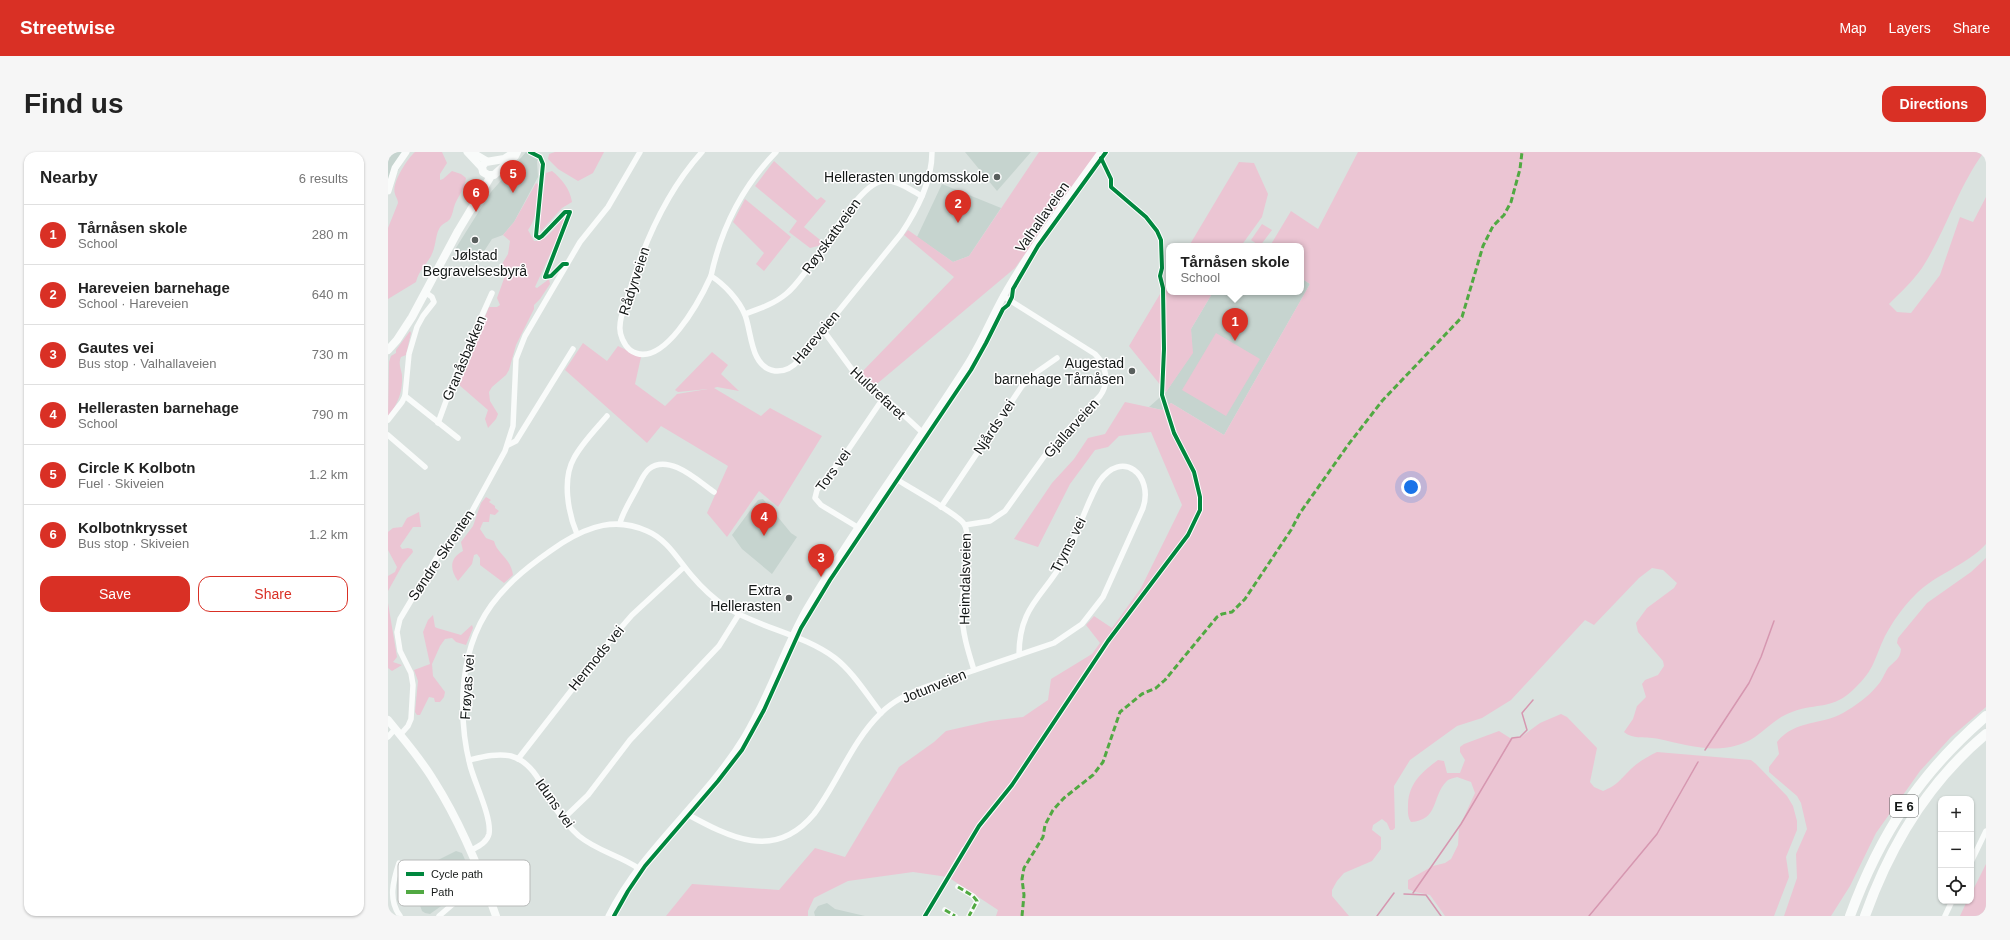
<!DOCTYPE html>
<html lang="en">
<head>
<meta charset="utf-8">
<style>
  body { margin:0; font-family:Helvetica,sans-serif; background:#f6f6f6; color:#222 }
  .controls { position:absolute; right:12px; bottom:12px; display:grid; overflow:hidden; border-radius:8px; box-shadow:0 1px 3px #0004 }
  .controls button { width:36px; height:36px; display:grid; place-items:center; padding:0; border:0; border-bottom:1px solid #e0e0e0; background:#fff; color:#222; font:20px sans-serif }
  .you { position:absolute; left:1023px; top:335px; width:14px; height:14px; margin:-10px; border:3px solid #fff; border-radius:50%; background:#1a73e8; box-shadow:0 0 0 6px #1a73e833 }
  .badge { display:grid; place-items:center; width:26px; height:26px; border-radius:50%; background:#d93025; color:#fff; font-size:13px; font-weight:700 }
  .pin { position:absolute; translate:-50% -33px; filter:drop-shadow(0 1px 2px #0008) }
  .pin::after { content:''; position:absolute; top:21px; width:14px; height:12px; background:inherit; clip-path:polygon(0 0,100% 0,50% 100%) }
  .popup { position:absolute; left:778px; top:91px; width:138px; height:52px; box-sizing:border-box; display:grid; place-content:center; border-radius:8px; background:#fff; filter:drop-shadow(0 1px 3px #0005); font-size:13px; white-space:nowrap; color:#767676 }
  .popup b { font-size:15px; color:#222 }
  .popup::after { content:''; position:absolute; left:50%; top:100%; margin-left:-8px; border:8px solid transparent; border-top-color:#fff }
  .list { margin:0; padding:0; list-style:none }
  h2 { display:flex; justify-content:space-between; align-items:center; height:52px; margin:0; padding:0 16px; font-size:17px }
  h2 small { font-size:13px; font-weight:400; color:#767676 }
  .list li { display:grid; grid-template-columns:26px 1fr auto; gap:12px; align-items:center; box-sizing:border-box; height:60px; padding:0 16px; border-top:1px solid #e0e0e0 }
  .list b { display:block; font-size:15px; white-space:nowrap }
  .list p { margin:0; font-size:13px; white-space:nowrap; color:#767676 }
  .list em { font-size:13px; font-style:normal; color:#767676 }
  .actions { display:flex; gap:8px; padding:12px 16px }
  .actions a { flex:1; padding:9px 0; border:1px solid #d93025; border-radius:12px; text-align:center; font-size:14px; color:#d93025 }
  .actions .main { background:#d93025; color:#fff }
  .icon { flex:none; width:22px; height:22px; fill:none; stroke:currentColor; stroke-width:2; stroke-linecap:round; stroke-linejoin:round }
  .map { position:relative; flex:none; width:1598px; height:764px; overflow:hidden; border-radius:12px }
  header { display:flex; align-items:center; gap:24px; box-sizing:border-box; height:56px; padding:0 20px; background:#d93025; color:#fff }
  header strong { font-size:19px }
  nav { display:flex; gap:22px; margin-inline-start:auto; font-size:14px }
  .intro { display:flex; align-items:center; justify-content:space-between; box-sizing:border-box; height:96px; padding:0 24px }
  h1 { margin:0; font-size:28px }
  .button { padding:10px 18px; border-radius:12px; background:#d93025; color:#fff; font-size:14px; font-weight:700 }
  main { display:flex; gap:24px; padding:0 24px }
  aside { flex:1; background:#fff; border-radius:12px; box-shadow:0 1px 3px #0004 }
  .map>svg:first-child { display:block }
  .built { fill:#c6d4cf }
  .green { fill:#ebc5d3 }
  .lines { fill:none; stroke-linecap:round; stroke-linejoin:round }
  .stream { stroke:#d697b0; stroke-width:1.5 }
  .minor { stroke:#f9fbfa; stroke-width:5.5 }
  .tertiary { stroke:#f9fbfa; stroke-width:7 }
  .secondary { stroke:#f9fbfa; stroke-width:8 }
  .primary { stroke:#f9fbfa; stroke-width:8 }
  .motorway { stroke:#f9fbfa; stroke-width:10 }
  .quiet { stroke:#51a942; stroke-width:3; stroke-dasharray:6 3; stroke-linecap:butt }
  .cycleway-casing { stroke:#fff; stroke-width:6 }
  .cycleway { stroke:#00873e; stroke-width:4 }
  .poi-dot { fill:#595f5d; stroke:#fff; stroke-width:1.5 }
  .labels { text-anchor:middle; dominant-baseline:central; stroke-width:3; stroke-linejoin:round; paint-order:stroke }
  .shield { fill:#fff; stroke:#5a5d5d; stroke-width:1 }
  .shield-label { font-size:13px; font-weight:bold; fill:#141817 }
  .poi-label { font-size:14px; fill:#141817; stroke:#fff; text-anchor:end }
  .street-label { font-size:14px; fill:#141817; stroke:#fff }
  .key { fill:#fff; stroke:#b8bab9; stroke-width:1 }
  .key-label { font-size:11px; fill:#141817 }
</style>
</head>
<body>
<header>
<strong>Streetwise</strong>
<nav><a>Map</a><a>Layers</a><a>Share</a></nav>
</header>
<div class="intro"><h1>Find us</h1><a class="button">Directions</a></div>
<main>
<aside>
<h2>Nearby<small>6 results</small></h2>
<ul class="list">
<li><span class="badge">1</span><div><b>Tårnåsen skole</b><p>School</p></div><em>280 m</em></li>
<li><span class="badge">2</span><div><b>Hareveien barnehage</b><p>School · Hareveien</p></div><em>640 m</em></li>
<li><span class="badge">3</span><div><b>Gautes vei</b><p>Bus stop · Valhallaveien</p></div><em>730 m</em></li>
<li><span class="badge">4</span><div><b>Hellerasten barnehage</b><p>School</p></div><em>790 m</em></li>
<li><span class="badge">5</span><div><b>Circle K Kolbotn</b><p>Fuel · Skiveien</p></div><em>1.2 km</em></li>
<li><span class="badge">6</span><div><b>Kolbotnkrysset</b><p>Bus stop · Skiveien</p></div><em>1.2 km</em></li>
</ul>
<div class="actions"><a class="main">Save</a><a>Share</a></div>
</aside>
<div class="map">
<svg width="1598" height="764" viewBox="0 0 1598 764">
  <rect width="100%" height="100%" fill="#dae2df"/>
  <g class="built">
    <path d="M0,0H21L5,27L0,43Z"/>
    <path d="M138,0L151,7L149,9L150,25L126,70L115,83L104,87L89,110L66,99L103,40Z"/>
    <path d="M577,0H643L609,39Z"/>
    <path d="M554,32L613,56L581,104L565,110L529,85Z"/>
    <path d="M913,126L922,132L836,283L783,251L774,258L761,255L778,240L804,201L803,177L825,140H913Z"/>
    <path d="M375,347L403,381L409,385L384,422L354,397L344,383L370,348Z"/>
    <path d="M68,699L74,701L82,719L84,732L42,762L37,761L34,759L30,748L38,739L28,719Z"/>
    <path d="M439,751L447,757L477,764H427L426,760L430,754Z"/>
  </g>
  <g class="green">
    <path d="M27,0H54L59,11L52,22V28L55,27L64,19L73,22L78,26C77,36 71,43 67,52C65,57 65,62 62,67C59,71 54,71 51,77C47,85 48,95 43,104C38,113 31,118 28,130L0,147V76L10,51C10,47 8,46 7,42C3,32 19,7 27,0Z"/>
    <path d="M167,0H216L205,21L190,29L170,17L160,7L161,2Z"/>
    <path d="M651,0H710L627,116L484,236L471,223L566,125L516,83L520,78L565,110L581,104Z"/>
    <path d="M970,0H1596C1570,35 1558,79 1534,116C1525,129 1512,141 1501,152L1509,160L1523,161L1552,123L1572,65L1585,70L1598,45V392C1578,414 1547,422 1527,443C1515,455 1505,469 1497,484C1486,507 1487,517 1467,536C1444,559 1430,550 1404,560C1389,565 1380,576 1367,585C1337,605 1303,594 1271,587C1259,584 1245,588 1236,580L1245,567L1249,554L1258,545L1254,532L1257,528L1270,523L1276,514L1275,509L1250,480L1248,471L1259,456L1286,436L1289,431L1275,418L1264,416L1251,426L1206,473L1197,468L1123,548L1094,566L1069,574L1022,608L1006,634L1007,676L1005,678H1002L999,671L994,667L985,673L984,678L993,685V697L984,709L956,721L949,729L944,738V744L961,764H608L610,758L560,725L525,720L460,729L426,746L420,759V764H278L304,732L391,738L427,696L457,705L511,615L546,590L558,579L602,569L635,565L660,548L663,527L704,502L712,491L698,473L706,464L724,476L753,436L794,353L763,280L731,284L720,295L707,298L682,332L650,395L626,387L664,331L686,307L700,286L717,282L737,250L774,258L783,251L836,283L922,132L913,126V94H882L903,59L930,77Z"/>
    <path d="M386,9L429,48L433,45L438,49L416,75L436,91L434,93L422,96L401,80L409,69L367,34Z"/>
    <path d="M851,10L866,11L880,42L874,65L853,94H801Z"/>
    <path d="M164,19C174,27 182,37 184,50L174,56L153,79L151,74L158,21Z"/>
    <path d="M148,31L151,33C150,48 149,66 140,78L146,89C159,90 166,75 175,67H177V70L147,135L149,136L161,127L162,132L152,147L146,153V157L128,193L121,218L118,223L104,235L101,240L102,249L110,262L108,267L100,276L97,267L100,258L70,232L78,206L89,185L101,155H109L112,153L109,146L117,124L111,117L120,102L122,89L115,83L126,70Z"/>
    <path d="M357,47L403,85L376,119L368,112L376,101L345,70Z"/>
    <path d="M874,72L884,78L872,94L863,88Z"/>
    <path d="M781,127V140H825L803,177L805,201L778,240L741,194Z"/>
    <path d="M22,179L23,181L18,203L13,205C10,211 13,217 14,223C15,240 10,251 0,265L1,210L3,204L8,201V198Z"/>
    <path d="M828,181L872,207L838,264L794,238Z"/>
    <path d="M195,191L219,209L230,194L253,205L247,232L277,254L289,242L320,237L290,240L287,238L324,200L340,213L333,222L351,239L329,235L326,236L373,264L382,256L434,284L390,355L371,339L339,385L319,361L340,314L273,274L259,291L177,218Z"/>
    <path d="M98,345L103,348L101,350L107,354V356L111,359L107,363L102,362L101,370H95L92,377L98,386L106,389C109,402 123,406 125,423L116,431L92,413V406L89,402L86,403L84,412L70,429C62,418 61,406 75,399L73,390L85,374L93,351Z"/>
    <path d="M31,360L33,375H25L12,394L14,397L20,396L24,397L25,400L15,412L0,439V424L7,420L9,415L0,398V380L5,376L14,375L19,366Z"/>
    <path d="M1598,406V555L1563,585L1532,619L1488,681L1462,734L1443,764H1396L1409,726L1408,702L1419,677L1413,651L1409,644L1381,620V615L1391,602L1389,590C1406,568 1434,573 1455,561C1467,554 1480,545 1489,534C1494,529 1496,522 1500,516C1506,509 1512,508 1513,497L1509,491L1510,486L1539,451L1583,420Z"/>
    <path d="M0,451L9,505L5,510L14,513L4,519L0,516Z"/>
    <path d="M45,463L47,475L49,476L73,483L84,473L85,476L78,493L68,490L64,486L57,487L52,494L44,512L45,524L57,540L56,545L52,550H47L46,546L41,545L32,563H29L27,560L30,529L26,518L42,512L35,480L40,468Z"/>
    <path d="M1173,562L1179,565L1209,596L1202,630L1206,635L1215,639C1229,633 1230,630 1240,620C1248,611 1259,605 1269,600L1363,608L1368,612L1399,644L1405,654L1409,669V678L1398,705L1401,725L1386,764H1057L1042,743L1027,740L1020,737V728L1045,714L1057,711L1063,707L1070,693L1071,676L1087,641L1083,630L1069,625C1066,626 1060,627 1058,630C1044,644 1051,668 1023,670C1019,664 1020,659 1020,652C1021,631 1034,620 1050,608L1056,609L1059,621H1072L1077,608L1072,600V595L1076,592L1111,579L1122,586L1133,585L1152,571Z"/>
    <path d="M1598,712V764H1572L1579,749H1583V742Z"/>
  </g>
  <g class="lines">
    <g class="stream">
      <path d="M1317,598L1361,531L1373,505L1386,469"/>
      <path d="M1025,741L1073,672L1124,586L1132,585L1139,578L1134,561L1145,548"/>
      <path d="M1016,742L1038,743L1053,764"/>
      <path d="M989,764L1006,741"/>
      <path d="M1201,764L1269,682L1310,610"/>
    </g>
    <g class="minor">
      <path d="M314,0C278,40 255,93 240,144C237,154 232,164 232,174C231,182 236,193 242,198C274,221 313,146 323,124"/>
      <path d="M388,0C355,34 333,77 323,124C336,132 351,148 357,163C364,181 362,215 387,219C398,220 405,215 411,208L513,82C529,58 544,30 544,0"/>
      <path d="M357,162C371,157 386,152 398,142C425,120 466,34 494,29C509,27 522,38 534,44"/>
      <path d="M435,178L468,223L492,241L535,281"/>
      <path d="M17,244L70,286"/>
      <path d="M0,268L14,250L17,244L21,202L29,175L35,164L46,150L44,145L37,140"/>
      <path d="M50,271L69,219L104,141"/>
      <path d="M0,283L37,315"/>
      <path d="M120,293L128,289L185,197"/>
      <path d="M505,325C518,334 570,362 576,372C585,385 573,440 574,459C574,480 580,499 586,518"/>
      <path d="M553,355L634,234L649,220L669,206"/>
      <path d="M232,371C235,360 242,349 248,338C252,331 255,322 261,317C281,301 310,329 326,340"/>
      <path d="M577,373L602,369L617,359L660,299L712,244C722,230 718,213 707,202L615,144"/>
      <path d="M471,376L433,353L427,346L429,338L458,301L496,245"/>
      <path d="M189,382C180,361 174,327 186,306C194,291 208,277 219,264"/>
      <path d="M12,583L20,574L23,567L25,533L23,521L12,499L9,480L12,467L49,405L76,374L117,299L125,274L128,207L137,184L192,90L220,55L252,0"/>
      <path d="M0,585L7,577"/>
      <path d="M130,607L224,486L244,463L296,415"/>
      <path d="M81,608C94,605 109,601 123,604C146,610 156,638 167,656C174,666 182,676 191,684C209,699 231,703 250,716"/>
      <path d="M297,661C341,685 386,710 426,662C450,630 464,589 493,561C506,548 523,540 540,534L666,491L694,472L715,445L755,356C766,323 734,296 711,330C697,354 690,382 677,406C656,445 631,453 631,503"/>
      <path d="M175,667L200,643L242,588L331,494L351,462"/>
      <path d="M82,699C89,695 99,691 101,682C104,665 86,630 82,613C76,590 74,565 75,541C79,466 114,431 174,391C201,374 228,365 259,379C280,388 290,408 304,424C314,436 325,446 338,455C371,476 415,482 447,506C465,520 479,543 493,561"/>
      <path d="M1583,710L1598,679"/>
      <path d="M11,711C5,729 0,748 12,764"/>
      <path d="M570,735L585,744L589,749L581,764"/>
      <path d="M557,758L567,764"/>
      <path d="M51,764L65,752L97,734"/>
      <path d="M537,764L576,698"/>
      <path d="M1557,764L1564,749"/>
    </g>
    <g class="tertiary">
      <path d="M79,0L94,16"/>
      <path d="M84,0L99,9"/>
      <path d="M0,39L7,16L18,0"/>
      <path d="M221,764C255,696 317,650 356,586C381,545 395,499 418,458C467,374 527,295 579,213C595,188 605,161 620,136C648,89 681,44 713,0"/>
    </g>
    <path class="secondary" d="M0,568C16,588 33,607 46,629C72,670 92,718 108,764"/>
    <g class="primary">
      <path d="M127,0L116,7L98,10L94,14L95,20L100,23H106L127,4L129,0"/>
      <path d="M0,198L9,188L24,165L70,79L103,24"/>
    </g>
    <g class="motorway">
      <path d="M1462,764C1492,682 1532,621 1598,564"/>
      <path d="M1477,764C1502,694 1540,630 1598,582"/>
    </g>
    <g class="quiet">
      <path d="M570,735L585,744L589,749L581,764"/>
      <path d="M557,758L567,764"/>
      <path d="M634,764L636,743L634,727L636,716L655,685L657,673L665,658L676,646L705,623L715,610L732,560L754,542L768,536L777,528L829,465L834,462L844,460L857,447L903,378L912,361L960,293L994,249L1074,165L1095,94L1105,74L1116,63L1123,50L1132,17L1134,0"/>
    </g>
    <defs>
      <g id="cycleway">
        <path d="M142,0L152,5L155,12L148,84L151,86L154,84L177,60H182L157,125L163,124L175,112H179"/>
        <path d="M226,764L240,739L257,714L330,629L354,598L376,558L413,476L442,428L583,218L598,191L615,157L620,153L624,145L625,137L650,94L718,0"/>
        <path d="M537,764L591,674L624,633L720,489L800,383L812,358V345L806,320L786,281L774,243L776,197L775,136L772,124L774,116L773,88L769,79L758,65L723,35V27L713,6"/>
      </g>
    </defs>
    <use href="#cycleway" class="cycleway-casing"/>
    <use href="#cycleway" class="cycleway"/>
  </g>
  <g class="poi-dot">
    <circle cx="609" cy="25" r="4"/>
    <circle cx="87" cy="88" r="4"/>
    <circle cx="744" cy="219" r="4"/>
    <circle cx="401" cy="446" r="4"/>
  </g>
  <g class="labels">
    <rect class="shield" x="1502" y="643" width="28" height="22" rx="3"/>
    <g class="shield-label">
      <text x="1516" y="654">E 6</text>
    </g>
    <g class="poi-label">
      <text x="601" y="25">Hellerasten ungdomsskole</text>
      <text x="87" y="103" text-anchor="middle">Jølstad<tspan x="87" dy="16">Begravelsesbyrå</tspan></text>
      <text x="736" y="211">Augestad<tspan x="736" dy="16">barnehage Tårnåsen</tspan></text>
      <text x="393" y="438">Extra<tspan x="393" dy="16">Hellerasten</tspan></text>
    </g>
    <g class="street-label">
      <text transform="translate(654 65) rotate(-55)">Valhallaveien</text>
      <text transform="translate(443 84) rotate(-54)">Røyskattveien</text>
      <text transform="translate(246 129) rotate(-72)">Rådyrveien</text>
      <text transform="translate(428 185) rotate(-50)">Hareveien</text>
      <text transform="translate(76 206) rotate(-67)">Granåsbakken</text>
      <text transform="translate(490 241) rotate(43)">Huldrefaret</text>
      <text transform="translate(606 275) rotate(-56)">Njårds vei</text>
      <text transform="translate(683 276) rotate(-48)">Gjallarveien</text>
      <text transform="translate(445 318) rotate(-54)">Tors vei</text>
      <text transform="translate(680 393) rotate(-63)">Tryms vei</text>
      <text transform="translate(53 403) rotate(-56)">Søndre Skrenten</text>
      <text transform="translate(577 427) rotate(-89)">Heimdalsveien</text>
      <text transform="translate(208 506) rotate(-51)">Hermods vei</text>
      <text transform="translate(546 534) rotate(-22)">Jotunveien</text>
      <text transform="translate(79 535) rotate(-86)">Frøyas vei</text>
      <text transform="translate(167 651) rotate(55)">Iduns vei</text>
    </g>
  </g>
  <rect x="10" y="708" width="132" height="46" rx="6" class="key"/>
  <rect x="18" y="720" width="18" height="4" fill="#00873e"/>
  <rect x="18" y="738" width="18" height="4" fill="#51a942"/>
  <g class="key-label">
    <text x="43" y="726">Cycle path</text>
    <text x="43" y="744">Path</text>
  </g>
</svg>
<div class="controls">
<button>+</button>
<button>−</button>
<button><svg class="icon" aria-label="locate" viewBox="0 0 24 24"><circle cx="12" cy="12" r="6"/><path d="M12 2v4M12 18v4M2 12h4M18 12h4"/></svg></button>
</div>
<div class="you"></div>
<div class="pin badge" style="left:847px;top:189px">1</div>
<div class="popup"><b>Tårnåsen skole</b>School</div>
<div class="pin badge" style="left:570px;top:71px">2</div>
<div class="pin badge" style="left:433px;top:425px">3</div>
<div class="pin badge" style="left:376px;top:384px">4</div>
<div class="pin badge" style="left:125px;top:41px">5</div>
<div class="pin badge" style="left:88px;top:60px">6</div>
</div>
</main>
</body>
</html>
